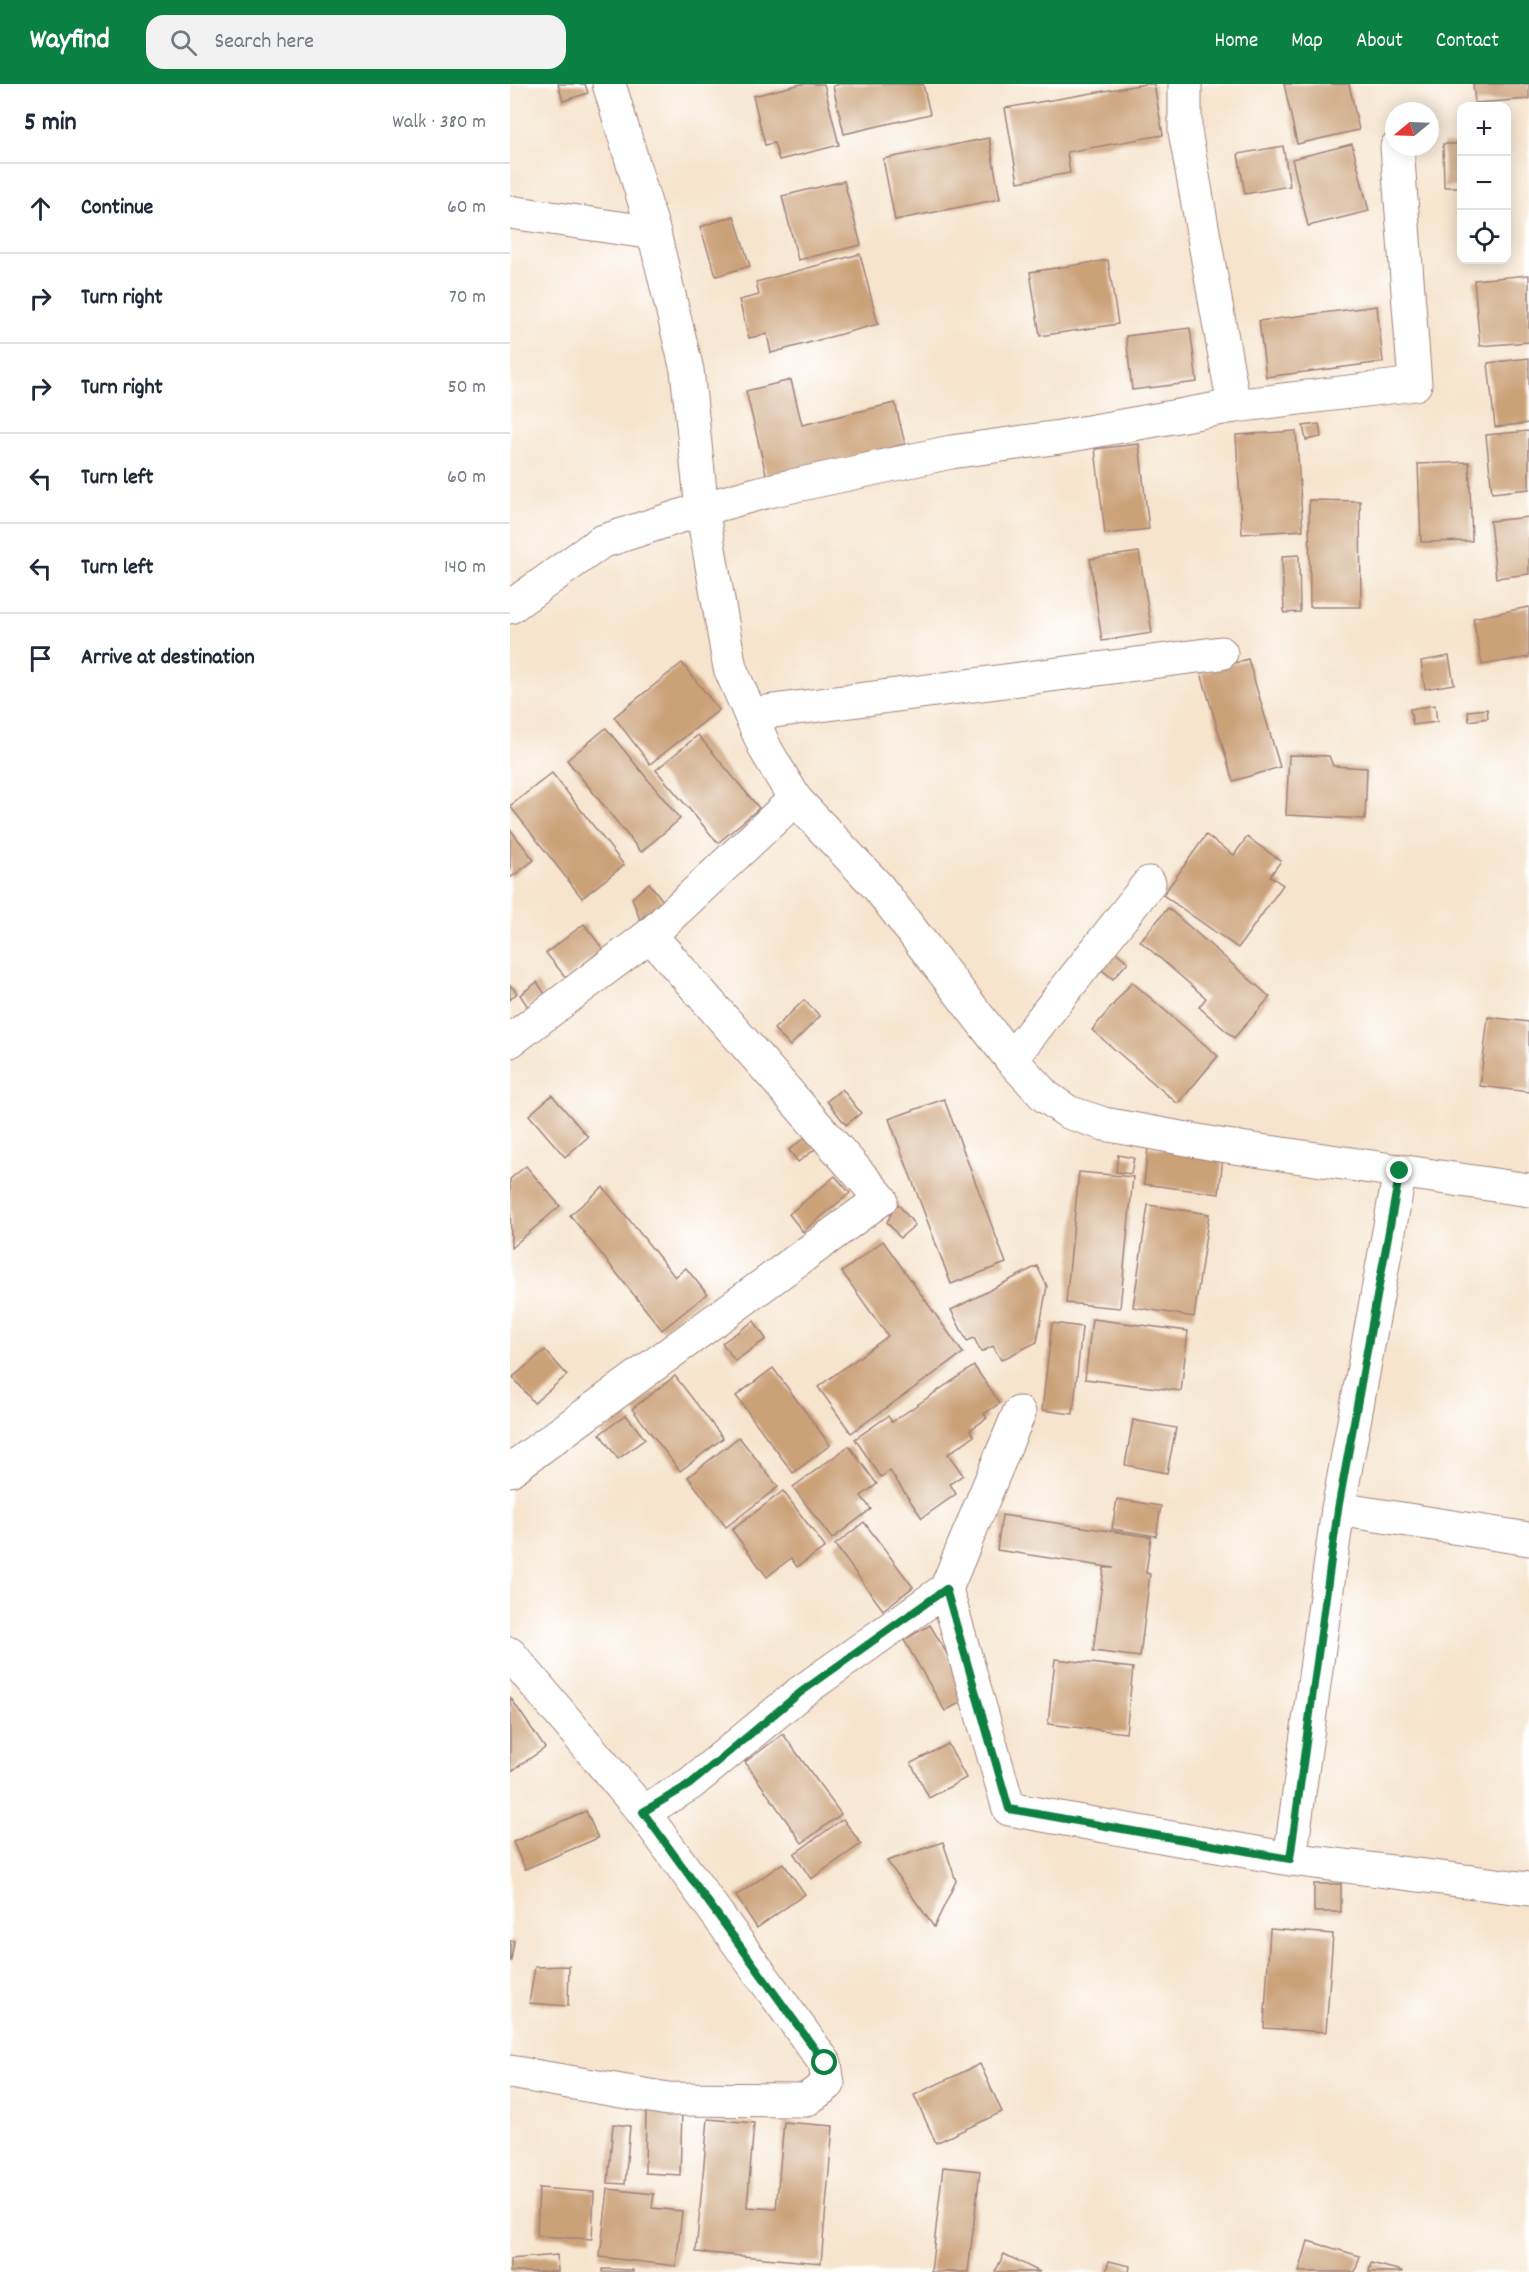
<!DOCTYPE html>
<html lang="en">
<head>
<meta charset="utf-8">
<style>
  body { margin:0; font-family:Dekko,sans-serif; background:#f2f2f3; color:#1f2937 }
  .controls { position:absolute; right:18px; top:18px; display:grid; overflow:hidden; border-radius:12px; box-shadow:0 3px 15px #0003 }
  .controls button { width:54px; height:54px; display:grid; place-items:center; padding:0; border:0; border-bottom:2px solid #e0e1e3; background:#fff; color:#1f2937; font:30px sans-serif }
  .compass { position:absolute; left:875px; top:18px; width:54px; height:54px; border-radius:50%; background:#fff; box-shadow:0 3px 15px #0003; rotate:251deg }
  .stop { position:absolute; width:18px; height:18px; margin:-14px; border:4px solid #0b8043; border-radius:50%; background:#fff }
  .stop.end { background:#0b8043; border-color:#fff; box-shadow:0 2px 6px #0008 }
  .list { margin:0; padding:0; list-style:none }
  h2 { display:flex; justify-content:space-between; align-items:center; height:78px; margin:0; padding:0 24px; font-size:26px }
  h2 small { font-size:20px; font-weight:400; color:#747a83 }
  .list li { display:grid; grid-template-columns:39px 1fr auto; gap:18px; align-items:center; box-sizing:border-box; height:90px; padding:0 24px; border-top:2px solid #e0e1e3 }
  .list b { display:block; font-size:22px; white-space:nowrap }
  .list em { font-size:20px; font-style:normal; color:#747a83 }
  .icon { flex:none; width:33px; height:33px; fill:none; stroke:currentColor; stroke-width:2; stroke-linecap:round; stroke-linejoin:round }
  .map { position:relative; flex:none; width:1019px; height:2188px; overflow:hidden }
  header { display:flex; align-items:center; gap:36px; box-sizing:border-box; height:84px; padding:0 30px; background:#0b8043; color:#fff }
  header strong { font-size:28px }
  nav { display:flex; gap:33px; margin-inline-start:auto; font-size:21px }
  .search { width:420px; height:54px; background:#f2f2f3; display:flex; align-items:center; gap:15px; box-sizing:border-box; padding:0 21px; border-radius:18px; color:#747a83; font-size:22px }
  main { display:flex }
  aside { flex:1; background:#fff }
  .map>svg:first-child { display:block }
  .building { fill:#cba178 }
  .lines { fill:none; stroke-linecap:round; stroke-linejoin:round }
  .minor-casing { stroke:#a0827c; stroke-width:35 }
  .minor { stroke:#fff; stroke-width:33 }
  .route { stroke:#0b8043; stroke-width:8 }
</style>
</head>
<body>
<header>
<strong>Wayfind</strong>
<div class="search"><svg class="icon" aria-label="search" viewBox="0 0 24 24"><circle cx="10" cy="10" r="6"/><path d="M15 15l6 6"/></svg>Search here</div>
<nav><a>Home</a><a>Map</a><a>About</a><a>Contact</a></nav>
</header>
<main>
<aside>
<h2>5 min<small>Walk · 380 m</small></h2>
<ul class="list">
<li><svg class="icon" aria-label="ahead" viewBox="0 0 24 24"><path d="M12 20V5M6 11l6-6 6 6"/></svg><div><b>Continue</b></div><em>60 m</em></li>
<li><svg class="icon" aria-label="right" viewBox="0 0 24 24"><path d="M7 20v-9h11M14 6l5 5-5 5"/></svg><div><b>Turn right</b></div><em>70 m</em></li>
<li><svg class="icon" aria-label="right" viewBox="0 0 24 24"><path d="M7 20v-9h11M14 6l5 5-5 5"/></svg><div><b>Turn right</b></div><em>50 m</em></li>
<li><svg class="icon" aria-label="left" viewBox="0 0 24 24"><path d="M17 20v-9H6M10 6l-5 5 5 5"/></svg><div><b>Turn left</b></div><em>60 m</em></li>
<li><svg class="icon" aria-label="left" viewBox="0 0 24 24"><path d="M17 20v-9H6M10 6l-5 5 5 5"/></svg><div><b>Turn left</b></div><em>140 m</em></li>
<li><svg class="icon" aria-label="arrive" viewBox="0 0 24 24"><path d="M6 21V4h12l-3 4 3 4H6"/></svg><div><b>Arrive at destination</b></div></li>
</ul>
</aside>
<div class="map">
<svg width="1019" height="2188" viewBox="0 0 1019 2188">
  <rect width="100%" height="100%" fill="#fff"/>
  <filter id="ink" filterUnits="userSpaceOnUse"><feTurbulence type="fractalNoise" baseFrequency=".0167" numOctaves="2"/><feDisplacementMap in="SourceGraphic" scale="12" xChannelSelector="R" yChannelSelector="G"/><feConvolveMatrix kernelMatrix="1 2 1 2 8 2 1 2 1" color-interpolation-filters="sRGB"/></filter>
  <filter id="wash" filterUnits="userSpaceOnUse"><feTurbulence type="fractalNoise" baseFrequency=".008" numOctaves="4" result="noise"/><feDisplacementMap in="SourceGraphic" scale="24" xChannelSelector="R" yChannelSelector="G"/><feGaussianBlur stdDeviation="1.35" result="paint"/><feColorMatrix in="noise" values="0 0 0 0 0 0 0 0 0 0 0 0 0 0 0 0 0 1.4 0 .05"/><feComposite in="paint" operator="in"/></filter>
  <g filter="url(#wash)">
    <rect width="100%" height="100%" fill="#f6e4cd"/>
    <g id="blocks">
      <g class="building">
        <path d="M48,0H75L78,9L53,17Z"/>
        <path d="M291,0H314L329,61L269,76L264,59L255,61L243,12Z"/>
        <path d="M330,0H413L420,30L334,50L323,2Z"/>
        <path d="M635,0H644L653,51L557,68L560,89L508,98L495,24Z"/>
        <path d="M774,0H839L849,46L787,60Z"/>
        <path d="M963,0H1019V15L965,19Z"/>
        <path d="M479,54L490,115L385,136L373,75Z"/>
        <path d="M842,60L859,127L798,142L782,75Z"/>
        <path d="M933,60H952V103H934Z"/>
        <path d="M773,62L780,102L735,110L728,70Z"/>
        <path d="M334,97L351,161L288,176L272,112Z"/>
        <path d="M224,132L240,182L206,192L190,143Z"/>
        <path d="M350,170L368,240L261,269L257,250L239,254L229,216L249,211L246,198Z"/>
        <path d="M598,176L608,240L530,252L520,188Z"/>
        <path d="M1019,191V258L970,262L964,196Z"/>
        <path d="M867,222L873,278L756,293L749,237Z"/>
        <path d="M680,244L687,298L622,306L616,252Z"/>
        <path d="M1019,274V339L985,343L978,279Z"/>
        <path d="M281,296L292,341L385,319L395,360L257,394L236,307Z"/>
        <path d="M809,340L811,353L796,356L793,342Z"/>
        <path d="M786,347L793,446L732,450L726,351Z"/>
        <path d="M1019,347V405L982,409L976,351Z"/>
        <path d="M629,360L639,445L595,450L585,365Z"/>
        <path d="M959,378L962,457L911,458L908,380Z"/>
        <path d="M799,416L850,417L851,523H800Z"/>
        <path d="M1019,433V490L986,494L980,437Z"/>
        <path d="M629,468L642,549L592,557L580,475Z"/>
        <path d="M789,471L790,528L774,529L772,472Z"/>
        <path d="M1019,523V573L972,581L963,534Z"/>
        <path d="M939,572L944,600L915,605L911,577Z"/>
        <path d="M738,575L770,683L723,697L691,589Z"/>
        <path d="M172,579L209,626L140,680L104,633Z"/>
        <path d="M925,621L927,638L903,641L900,625Z"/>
        <path d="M977,625L978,634L959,637L958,627Z"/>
        <path d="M96,644L170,735L131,768L57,676Z"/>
        <path d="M188,651L249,724L208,759L146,686Z"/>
        <path d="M779,671L819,672L823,682L857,684L855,735L776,731Z"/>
        <path d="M42,689L114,781L72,814L0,722Z"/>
        <path d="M0,745L24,776L0,794Z"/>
        <path d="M696,751L724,771L737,753L771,777L760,792L773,801L728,864L653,811Z"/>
        <path d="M139,799L153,817L130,836L122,814Z"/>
        <path d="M658,824L760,913L724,954L689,923L696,914L630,857Z"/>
        <path d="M74,840L93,865L56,894L36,869Z"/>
        <path d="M601,864L618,878L603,895L587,882Z"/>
        <path d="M27,898L35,910L18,923L10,911Z"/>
        <path d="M622,898L708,972L668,1020L582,946Z"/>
        <path d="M0,901L7,909L0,916Z"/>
        <path d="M294,916L310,932L280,962L264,945Z"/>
        <path d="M978,933L1019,938V1008L970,1002Z"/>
        <path d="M332,1005L351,1029L336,1041L317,1017Z"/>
        <path d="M42,1011L78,1053L55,1073L19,1031Z"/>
        <path d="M434,1015L496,1179L441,1200L379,1035Z"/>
        <path d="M298,1051L308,1063L288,1078L279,1066Z"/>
        <path d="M638,1063L713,1073L709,1110L634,1100Z"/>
        <path d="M608,1071L624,1074L621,1090L606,1088Z"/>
        <path d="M16,1082L50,1122L1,1164L0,1095Z"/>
        <path d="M569,1088L623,1093L610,1224L556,1219Z"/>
        <path d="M325,1092L340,1109L293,1148L279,1130Z"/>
        <path d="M93,1103L165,1193L176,1184L197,1210L152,1246L60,1131Z"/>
        <path d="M387,1119L405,1141L390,1154L377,1138Z"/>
        <path d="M638,1121L699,1130L684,1233L623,1223Z"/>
        <path d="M373,1157L453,1269L341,1349L308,1303L378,1252L332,1188Z"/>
        <path d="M527,1182L537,1202L527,1258L491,1276L483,1262L471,1268L464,1254L457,1257L441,1226Z"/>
        <path d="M582,1235L678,1247L671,1307L575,1295Z"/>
        <path d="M244,1237L256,1255L225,1277L212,1259Z"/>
        <path d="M542,1239L572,1243L563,1330L532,1326Z"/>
        <path d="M35,1266L57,1291L24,1319L3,1293Z"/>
        <path d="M464,1282L490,1319L474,1330L477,1334L460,1346L464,1352L438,1370L453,1391L440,1400L446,1410L412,1434L380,1387L371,1393L345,1355L378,1332L382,1338Z"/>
        <path d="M263,1284L320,1361L283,1389L226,1312Z"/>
        <path d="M165,1292L213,1354L170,1387L122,1325Z"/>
        <path d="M116,1331L135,1355L108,1375L90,1350Z"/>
        <path d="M623,1336L666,1344L657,1389L615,1381Z"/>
        <path d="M229,1353L268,1403L216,1443L178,1393Z"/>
        <path d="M339,1362L367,1400L351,1412L361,1425L322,1455L283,1403Z"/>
        <path d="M273,1407L315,1463L287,1483L281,1474L257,1493L222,1446Z"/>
        <path d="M607,1415L651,1422L646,1452L602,1445Z"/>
        <path d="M492,1431L641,1453L636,1489L640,1490L630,1573L583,1567L594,1484H604L487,1466Z"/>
        <path d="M354,1438L403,1503L373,1526L325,1461Z"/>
        <path d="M420,1541L462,1612L435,1627L394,1556Z"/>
        <path d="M545,1575L623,1584L616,1649L538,1640Z"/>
        <path d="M0,1613L35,1664L0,1688Z"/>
        <path d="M273,1650L331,1730L292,1759L235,1678Z"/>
        <path d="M438,1660L456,1694L419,1714L401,1679Z"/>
        <path d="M76,1727L88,1754L15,1785L3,1758Z"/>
        <path d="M333,1735L351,1760L301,1795L284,1770Z"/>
        <path d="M433,1758L446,1797L424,1843L377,1777Z"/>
        <path d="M273,1779L295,1810L247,1844L226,1812Z"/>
        <rect x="804" y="1800" width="27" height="28"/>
        <path d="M760,1845L823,1850L816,1948L754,1944Z"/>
        <path d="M0,1857H4L1,1877H0Z"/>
        <path d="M59,1882L58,1922L19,1919L25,1883Z"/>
        <path d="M470,1980L492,2028L426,2059L404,2011Z"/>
        <path d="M136,2026L172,2028L170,2091L135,2089Z"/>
        <path d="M198,2035L244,2039L237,2123L266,2125L274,2038L323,2042L311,2179L186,2168Z"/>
        <path d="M103,2040L120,2042L115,2100L98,2099Z"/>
        <path d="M433,2083L470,2087L458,2188H421Z"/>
        <path d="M29,2104L84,2108L82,2155L27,2152Z"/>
        <path d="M98,2105L144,2110L142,2124L172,2127L166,2182L90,2173Z"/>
        <path d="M798,2157L850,2172L845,2188H789Z"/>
        <path d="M494,2170L530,2188H485Z"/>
        <path d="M47,2171L48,2188H0V2175Z"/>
        <path d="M599,2177L620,2182L619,2188H596Z"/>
        <path d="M861,2179L892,2187V2188H859Z"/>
        <path d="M92,2185L123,2186V2188H92Z"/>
      </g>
    </g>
  </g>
  <g filter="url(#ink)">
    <use href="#blocks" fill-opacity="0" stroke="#a0827c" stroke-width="1.5"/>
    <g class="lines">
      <defs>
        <g id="minor">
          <path d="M99,0L144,149L177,286L192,425L220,584L256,666L285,715L368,803L501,975L535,1012L558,1028L594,1040L710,1061L1019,1106"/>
          <path d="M675,0V47L724,322"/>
          <path d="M0,128L144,149"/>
          <path d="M0,523L91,458L192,425L254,408L441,368L550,353L724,322L905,300L887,63"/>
          <path d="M240,630L711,569"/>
          <path d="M0,957L140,851L285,715"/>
          <path d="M501,975L639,799"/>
          <path d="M0,1386L371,1115L140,851"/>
          <path d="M828,1425L1019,1455"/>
          <path d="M436,1505L499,1725L780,1775L1019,1805"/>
          <path d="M0,1570L133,1728L315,1979L318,2000L296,2016L158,2015L0,1988"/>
          <path d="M133,1728L180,1700L291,1608L436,1505L509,1329"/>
          <path d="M780,1775L828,1425L890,1087"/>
        </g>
      </defs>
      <use href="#minor" class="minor-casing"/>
      <use href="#minor" class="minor"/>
    </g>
  </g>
  <g class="lines" filter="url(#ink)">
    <path class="route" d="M315,1979L133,1728L180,1700L291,1608L436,1505L499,1725L780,1775L828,1425L890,1087"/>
  </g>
</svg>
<div class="controls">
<button>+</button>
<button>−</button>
<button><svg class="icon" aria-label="locate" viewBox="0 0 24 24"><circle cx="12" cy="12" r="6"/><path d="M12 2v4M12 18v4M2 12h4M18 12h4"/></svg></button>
</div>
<svg class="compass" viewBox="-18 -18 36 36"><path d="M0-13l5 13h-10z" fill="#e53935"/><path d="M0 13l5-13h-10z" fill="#747a83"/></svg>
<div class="stop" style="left:315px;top:1979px"></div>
<div class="stop end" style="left:890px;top:1087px"></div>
</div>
</main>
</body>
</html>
